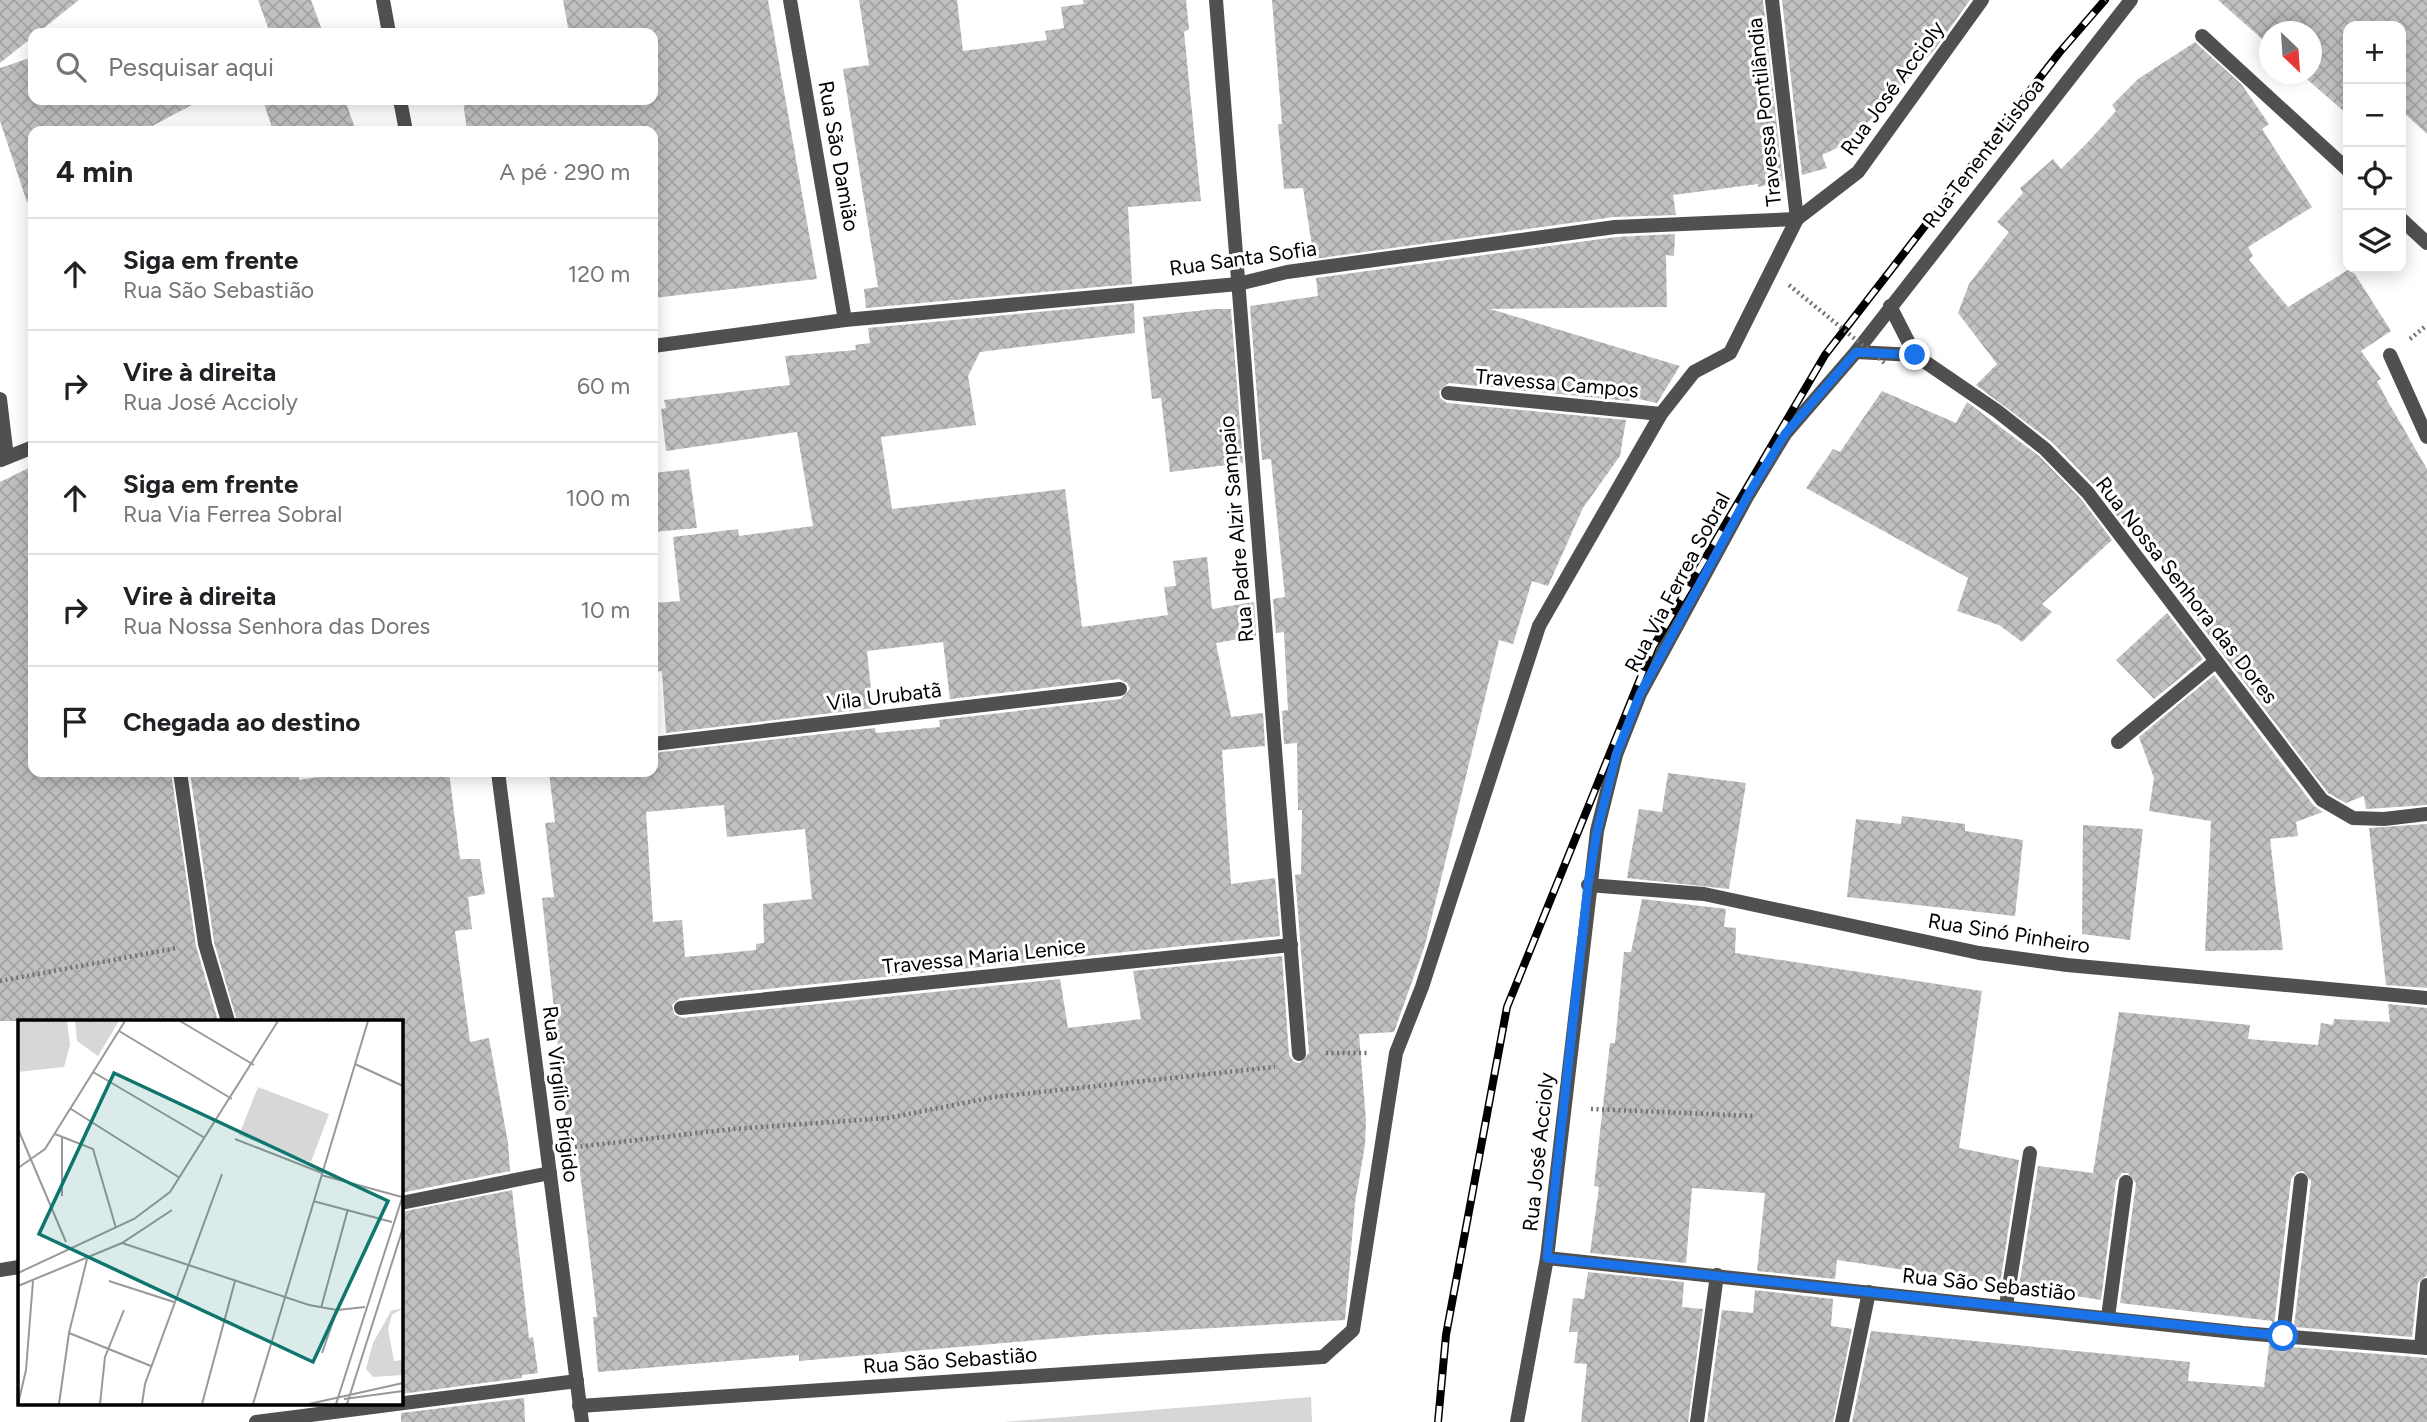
<!DOCTYPE html>
<html lang="pt">
<head>
<meta charset="utf-8">
<style>
  body { margin:0; font-family:Figtree,sans-serif; background:#f6f6f6; color:#202124 }
  .controls { position:absolute; right:21px; top:21px; display:grid; overflow:hidden; border-radius:14px; box-shadow:0 4px 18px #0003 }
  .controls button { width:63px; height:63px; display:grid; place-items:center; padding:0; border:0; border-bottom:2px solid #e0e0e0; background:#fff; color:#202124; font:35px sans-serif }
  .compass { position:absolute; left:2259px; top:21px; width:63px; height:63px; border-radius:50%; background:#fff; box-shadow:0 4px 18px #0003; rotate:155deg }
  .stop { position:absolute; width:21px; height:21px; margin:-16px; border:5px solid #1a73e8; border-radius:50%; background:#fff }
  .stop.end { background:#1a73e8; border-color:#fff; box-shadow:0 2px 7px #0008 }
  .list { margin:0; padding:0; list-style:none }
  h2 { display:flex; justify-content:space-between; align-items:center; height:91px; margin:0; padding:0 28px; font-size:30px }
  h2 small { font-size:23px; font-weight:400; color:#757577 }
  .list li { display:grid; grid-template-columns:46px 1fr auto; gap:21px; align-items:center; box-sizing:border-box; height:112px; padding:0 28px; border-top:2px solid #e0e0e0 }
  .list b { display:block; font-size:26px; white-space:nowrap }
  .list p { margin:0; font-size:23px; white-space:nowrap; color:#757577 }
  .list em { font-size:23px; font-style:normal; color:#757577 }
  .icon { flex:none; width:38px; height:38px; fill:none; stroke:currentColor; stroke-width:2; stroke-linecap:round; stroke-linejoin:round }
  .map { position:relative; flex:none; width:2427px; height:1422px; overflow:hidden }
  .search { position:absolute; background:#fff; box-shadow:0 4px 18px #0003; left:28px; top:28px; width:630px; height:77px; display:flex; align-items:center; gap:18px; box-sizing:border-box; padding:0 24px; border-radius:14px; color:#757577; font-size:26px }
  .panel { position:absolute; background:#fff; box-shadow:0 4px 18px #0003; left:28px; top:126px; width:630px; height:651px; border-radius:14px }
  .map>svg:first-child { display:block }
  .pitch { fill:#d7d7d7 }
  .building { fill:url(#building-cross-hatch); fill-rule:evenodd }
  .lines { fill:none; stroke-linecap:round; stroke-linejoin:round }
  .path { stroke:#727272; stroke-width:4.5; stroke-dasharray:2 3.5; stroke-linecap:butt }
  .service { stroke:#505050; stroke-width:14 }
  .minor { stroke:#505050; stroke-width:14 }
  .rail-casing { stroke:#000; stroke-width:8 }
  .rail { stroke:#fff; stroke-width:5; stroke-dasharray:16; stroke-linecap:butt }
  .path-bridge { stroke:#727272; stroke-width:4.5; stroke-dasharray:2 3.5; stroke-linecap:butt }
  .route { stroke:#1a73e8; stroke-width:9 }
  .labels { text-anchor:middle; dominant-baseline:central; stroke-width:6; stroke-linejoin:round; paint-order:stroke }
  .street-label { font-size:21px; fill:#000; stroke:#fff }
  .inset-road { fill:none; stroke:#999; stroke-width:2 }
  .view { fill:#0f766e; fill-opacity:0.15; stroke:#0f766e; stroke-width:3.5 }
  .inset-edge { fill:none; stroke:#000; stroke-width:3.5 }
</style>
</head>
<body>
<div class="map">
<svg width="2427" height="1422" viewBox="0 0 2427 1422">
  <defs>
    <pattern id="building-cross-hatch" width="8" height="8" patternUnits="userSpaceOnUse" patternTransform="scale(1.75)"><rect width="8" height="8" fill="#c0c0c0"/><path d="M0 0l8 8M0 8l8-8" fill="none" stroke="#a3a3a3"/></pattern>
  </defs>
  <rect width="100%" height="100%" fill="#fff"/>
  <path class="pitch" d="M1311,1397L1312,1422H1004Z"/>
  <g class="building">
    <path d="M0,0H79L0,63Z"/>
    <path d="M258,0H311L323,33H270Z"/>
    <path d="M563,0H768L817,279L653,298V131H467L463,100H653V33H569Z"/>
    <path d="M859,0H957L963,51L1047,40L1045,31L1064,28L1061,7L1084,4L1083,0H1186L1189,29L1184,32L1201,201L1128,207L1132,284L866,308L864,289L878,287L843,69L869,65Z"/>
    <path d="M1272,0H1763L1783,181L1758,187V184L1673,195L1676,215L1614,217L1314,259L1303,188L1284,189L1278,124H1282Z"/>
    <path d="M1782,0H1970L1935,49L1850,142L1822,155L1827,168L1802,175Z"/>
    <path d="M2218,0H2427V134L2401,110V26H2348V115L2301,74H2312V32H2270V46Z"/>
    <path d="M2195,42L2242,85L2269,124L2262,129L2312,207L2248,247L2253,256L2249,260L2288,307L2351,268L2391,331L2361,351L2381,379L2377,381L2387,400L2427,469V805L2366,809L2364,796L2346,803L2328,793L2182,600L2189,593L2131,524L2126,528L2095,486L2052,442L1976,385L1997,364L1958,313L1969,284L2009,232L1997,222L2023,193L2020,188L2053,159L2061,169L2089,141L2116,111L2112,105L2138,79Z"/>
    <path d="M33,57V100H201L143,131H33V201L27,202L0,121V68Z"/>
    <path d="M263,100H345L356,131H273Z"/>
    <path d="M1675,234L1674,256L1666,255L1667,307L1490,309L1680,366L1657,403L1630,397L1629,401L1449,383L1439,391L1440,398L1447,403L1626,420L1620,456L1583,508L1548,586L1532,581L1513,644L1499,640L1425,945L1394,1032L1359,1034L1366,1120L1365,1145L1355,1203L1345,1320L1095,1335L799,1361V1355L598,1372L593,1317H597L592,1273L576,1138L568,1139L542,898L554,897L545,823L555,822L549,772H653V753L875,728L876,733L940,727L939,720L1121,699L1130,689L1127,683L1119,679L950,699L943,642L867,651L873,708L666,733L662,671L653,672V603L680,601L673,537L738,529L739,536L813,526L797,432L666,451L661,409L666,408L664,400L790,385L785,356L856,350L855,345L870,343L868,328L1134,303L1135,333L980,352L968,376L976,425L881,437L892,509L1065,489L1082,627L1168,615L1164,587L1176,586L1173,561L1207,557L1212,609L1254,602L1256,636L1216,643L1231,717L1263,713L1265,746L1222,750L1231,884L1275,878L1280,936L680,998L672,1005L674,1014L682,1018L1060,979L1068,1028L1141,1019L1133,971L1282,956L1289,1055L1294,1062L1300,1063L1309,1053L1295,875L1301,874L1302,810H1298L1297,743L1284,744L1282,711L1288,710L1284,632L1276,633L1273,599L1285,597L1271,459L1262,460L1250,306L1318,296L1316,278L1616,237ZM724,805L727,837L805,829L812,899L763,904L764,943L756,944V950L685,957L682,920L653,922L646,812Z"/>
    <path d="M1214,309H1231L1243,463L1170,472L1161,398L1152,399L1143,317Z"/>
    <path d="M1882,391L1956,423L1967,402L2039,456L2081,499L2112,540L2042,604L2052,612L2022,642L1999,625L1957,611L1968,578L1806,488L1833,449L1840,452Z"/>
    <path d="M33,466V772H171L196,946L218,1021H0V482Z"/>
    <path d="M689,469L697,528L653,532V473Z"/>
    <path d="M2167,613L2203,659L2154,699L2116,660Z"/>
    <path d="M2214,675L2314,806L2323,812L2296,822L2298,836L2270,839L2283,950L2205,951L2211,821L2149,811L2154,778L2139,737Z"/>
    <path d="M190,772H298L299,780L354,772H449L460,859H480L485,894L468,897L472,929L455,931L470,1042L489,1038L508,1143L510,1171L401,1193V1021H237L214,942Z"/>
    <path d="M1668,773L1746,783L1729,889L1627,878L1639,809L1662,812Z"/>
    <path d="M1902,816L1965,824V831L2023,840L2015,916L1847,897L1856,819L1901,824Z"/>
    <path d="M2427,824V988L2386,985L2369,828Z"/>
    <path d="M2083,825L2143,829L2130,940L2082,934Z"/>
    <path d="M1642,899L1726,909L1724,927L1736,928L1735,953L1982,991L1959,1148L2019,1160L2000,1284L1837,1260L1835,1279L1757,1271L1765,1193L1692,1188L1686,1263L1590,1253L1599,1187L1594,1186L1610,1043H1615L1624,952H1631Z"/>
    <path d="M2388,1004L2427,1008V1275L2418,1283L2412,1337L2294,1327L2311,1181L2303,1171L2297,1172L2291,1179L2274,1326H2271L2272,1321L2120,1303L2136,1183L2128,1173H2122L2116,1181L2101,1300L2019,1287L2038,1166L2093,1173L2119,1012L2250,1025L2248,1039L2318,1045L2321,1023L2333,1025L2334,1019L2390,1022Z"/>
    <path d="M512,1190L529,1338L533,1337L538,1373L522,1375V1378L401,1394V1212Z"/>
    <path d="M1588,1272L1684,1282L1682,1307L1703,1309L1688,1422H1581L1587,1364L1574,1363L1578,1332H1569L1573,1298L1584,1299Z"/>
    <path d="M1755,1290L1833,1299L1831,1326L1852,1329L1833,1422H1707L1722,1310L1753,1313Z"/>
    <path d="M1871,1331L2190,1362L2188,1381L2264,1387L2269,1345L2427,1358V1422H1852Z"/>
    <path d="M524,1398L525,1422H401V1413Z"/>
  </g>
  <g class="lines">
    <g class="path">
      <path d="M2410,339L2427,325"/>
      <path d="M0,981L177,948"/>
      <path d="M1326,1053H1369"/>
      <path d="M1591,1109L1754,1116"/>
      <path d="M575,1147L733,1129L888,1118L994,1097L1275,1067"/>
    </g>
    <g class="service">
      <path d="M1772,0L1797,219"/>
      <path d="M1448,393L1661,414"/>
      <path d="M2118,742L2216,661"/>
      <path d="M653,744L1120,689"/>
      <path d="M681,1008L1291,945"/>
      <path d="M2006,1306L2030,1153"/>
      <path d="M2108,1317L2126,1182"/>
      <path d="M2283,1336L2301,1180"/>
      <path d="M2421,1347L2427,1285"/>
      <path d="M1323,1357L1353,1330L1396,1053L1422,987L1539,626"/>
      <path d="M1697,1422L1717,1275"/>
      <path d="M1842,1422L1869,1292"/>
    </g>
    <g class="minor">
      <path d="M383,0L389,33"/>
      <path d="M790,0L845,320"/>
      <path d="M1216,0L1299,1054"/>
      <path d="M2202,36L2348,170"/>
      <path d="M400,100L406,131"/>
      <path d="M2401,219L2427,243"/>
      <path d="M1890,306L1915,355L1997,411L2045,449L2088,493L2322,800L2353,818L2384,819L2427,814"/>
      <path d="M653,346L845,320L1238,284L1287,272L1615,227L1797,219"/>
      <path d="M1856,352L1915,355"/>
      <path d="M2390,355L2427,437"/>
      <path d="M0,399L7,457"/>
      <path d="M1,460L33,447"/>
      <path d="M1539,626L1661,414L1694,372L1730,353L1797,219L1858,172L1982,0"/>
      <path d="M180,772L205,944L228,1021"/>
      <path d="M498,772L582,1422"/>
      <path d="M1588,885L1704,894L1979,953L2067,965L2427,998"/>
      <path d="M401,1203L550,1173"/>
      <path d="M1547,1258L2243,1333L2427,1348"/>
      <path d="M0,1270L19,1267"/>
      <path d="M579,1406L1323,1357"/>
      <path d="M256,1422L577,1381"/>
      <path d="M1517,1422L1547,1258L1597,831L1616,755L1640,694L1748,495L1785,434L1856,352L2131,0"/>
    </g>
    <defs>
      <path id="rail" d="M1438,1422L1446,1335L1507,1007L1653,647L1825,355L2059,53L2105,0"/>
    </defs>
    <use href="#rail" class="rail-casing"/>
    <use href="#rail" class="rail"/>
    <path class="path-bridge" d="M1789,285L1887,365"/>
  </g>
  <g class="lines">
    <path class="route" d="M1915,355L1856,352L1785,434L1748,495L1640,694L1616,755L1597,831L1588,885L1547,1258L2283,1336"/>
  </g>
  <g class="labels">
    <g class="street-label">
      <text transform="translate(1892 88) rotate(-54)">Rua José Accioly</text>
      <text transform="translate(1764 112) rotate(-96)">Travessa Pontilândia</text>
      <text transform="translate(1983 153) rotate(-52)">Rua Tenente Lisboa</text>
      <text transform="translate(839 156) rotate(80)">Rua São Damião</text>
      <text transform="translate(1243 258) rotate(-8)">Rua Santa Sofia</text>
      <text transform="translate(1557 383) rotate(5)">Travessa Campos</text>
      <text transform="translate(1236 529) rotate(-95)">Rua Padre Alzir Sampaio</text>
      <text transform="translate(1677 582) rotate(-62)">Rua Via Ferrea Sobral</text>
      <text transform="translate(2187 590) rotate(52)">Rua Nossa Senhora das Dores</text>
      <text transform="translate(884 696) rotate(-7)">Vila Urubatã</text>
      <text transform="translate(2009 933) rotate(9)">Rua Sinó Pinheiro</text>
      <text transform="translate(984 956) rotate(-6)">Travessa Maria Lenice</text>
      <text transform="translate(561 1094) rotate(83)">Rua Virgílio Brígido</text>
      <text transform="translate(1538 1152) rotate(-84)">Rua José Accioly</text>
      <text transform="translate(1989 1284) rotate(6)">Rua São Sebastião</text>
      <text transform="translate(950 1360) rotate(-4)">Rua São Sebastião</text>
    </g>
  </g>
  <g transform="translate(18 1020)">
    <rect width="385" height="385" fill="#fff"/>
    <path d="M0,1H49L52,25L46,47L0,52ZM385,288L374,295L370,309L376,341L385,340V355L355,357L348,349L355,323L373,291Z" fill="#d7d7d7"/>
    <path d="M57,1H101L80,36L59,21Z" fill="#d7d7d7"/>
    <path d="M240,67L311,94L293,142L221,115Z" fill="#d7d7d7"/>
    <path class="inset-road" d="M162,1L236,45M101,11L214,79M337,44L385,66M75,52L187,118M53,89L162,158M0,109L48,222M37,114L75,129L98,208M217,119L304,153M0,148L27,129L107,1M303,155L384,177M44,176V116M295,181L374,202M104,223L291,285L319,290L347,287M0,253L116,199L152,172L260,1M91,261L156,282M0,266L104,223L154,190M303,288L330,189M51,313L133,346M304,333L319,290M326,379L385,371M0,384L8,350L15,261M41,384L51,313L69,239M82,384L87,337L106,290M124,384L127,364L204,154M184,384L217,261M235,384L350,1M291,384L385,363M318,384L385,175M329,384L385,208"/>
    <path class="view" d="M96,53L370,181L295,342L21,214Z"/>
    <rect width="385" height="385" class="inset-edge"/>
  </g>
</svg>
<div class="controls">
<button>+</button>
<button>−</button>
<button><svg class="icon" aria-label="locate" viewBox="0 0 24 24"><circle cx="12" cy="12" r="6"/><path d="M12 2v4M12 18v4M2 12h4M18 12h4"/></svg></button>
<button><svg class="icon" aria-label="layers" viewBox="0 0 24 24"><path d="M12 4l9 5-9 5-9-5zM3 14l9 5 9-5"/></svg></button>
</div>
<svg class="compass" viewBox="-18 -18 36 36"><path d="M0-13l5 13h-10z" fill="#e53935"/><path d="M0 13l5-13h-10z" fill="#757577"/></svg>
<div class="stop" style="left:2283px;top:1336px"></div>
<div class="stop end" style="left:1915px;top:355px"></div>
<div class="search"><svg class="icon" aria-label="search" viewBox="0 0 24 24"><circle cx="10" cy="10" r="6"/><path d="M15 15l6 6"/></svg>Pesquisar aqui</div>
<section class="panel">
<h2>4 min<small>A pé · 290 m</small></h2>
<ul class="list">
<li><svg class="icon" aria-label="ahead" viewBox="0 0 24 24"><path d="M12 20V5M6 11l6-6 6 6"/></svg><div><b>Siga em frente</b><p>Rua São Sebastião</p></div><em>120 m</em></li>
<li><svg class="icon" aria-label="right" viewBox="0 0 24 24"><path d="M7 20v-9h11M14 6l5 5-5 5"/></svg><div><b>Vire à direita</b><p>Rua José Accioly</p></div><em>60 m</em></li>
<li><svg class="icon" aria-label="ahead" viewBox="0 0 24 24"><path d="M12 20V5M6 11l6-6 6 6"/></svg><div><b>Siga em frente</b><p>Rua Via Ferrea Sobral</p></div><em>100 m</em></li>
<li><svg class="icon" aria-label="right" viewBox="0 0 24 24"><path d="M7 20v-9h11M14 6l5 5-5 5"/></svg><div><b>Vire à direita</b><p>Rua Nossa Senhora das Dores</p></div><em>10 m</em></li>
<li><svg class="icon" aria-label="arrive" viewBox="0 0 24 24"><path d="M6 21V4h12l-3 4 3 4H6"/></svg><div><b>Chegada ao destino</b></div></li>
</ul>
</section>
</div>
</body>
</html>
